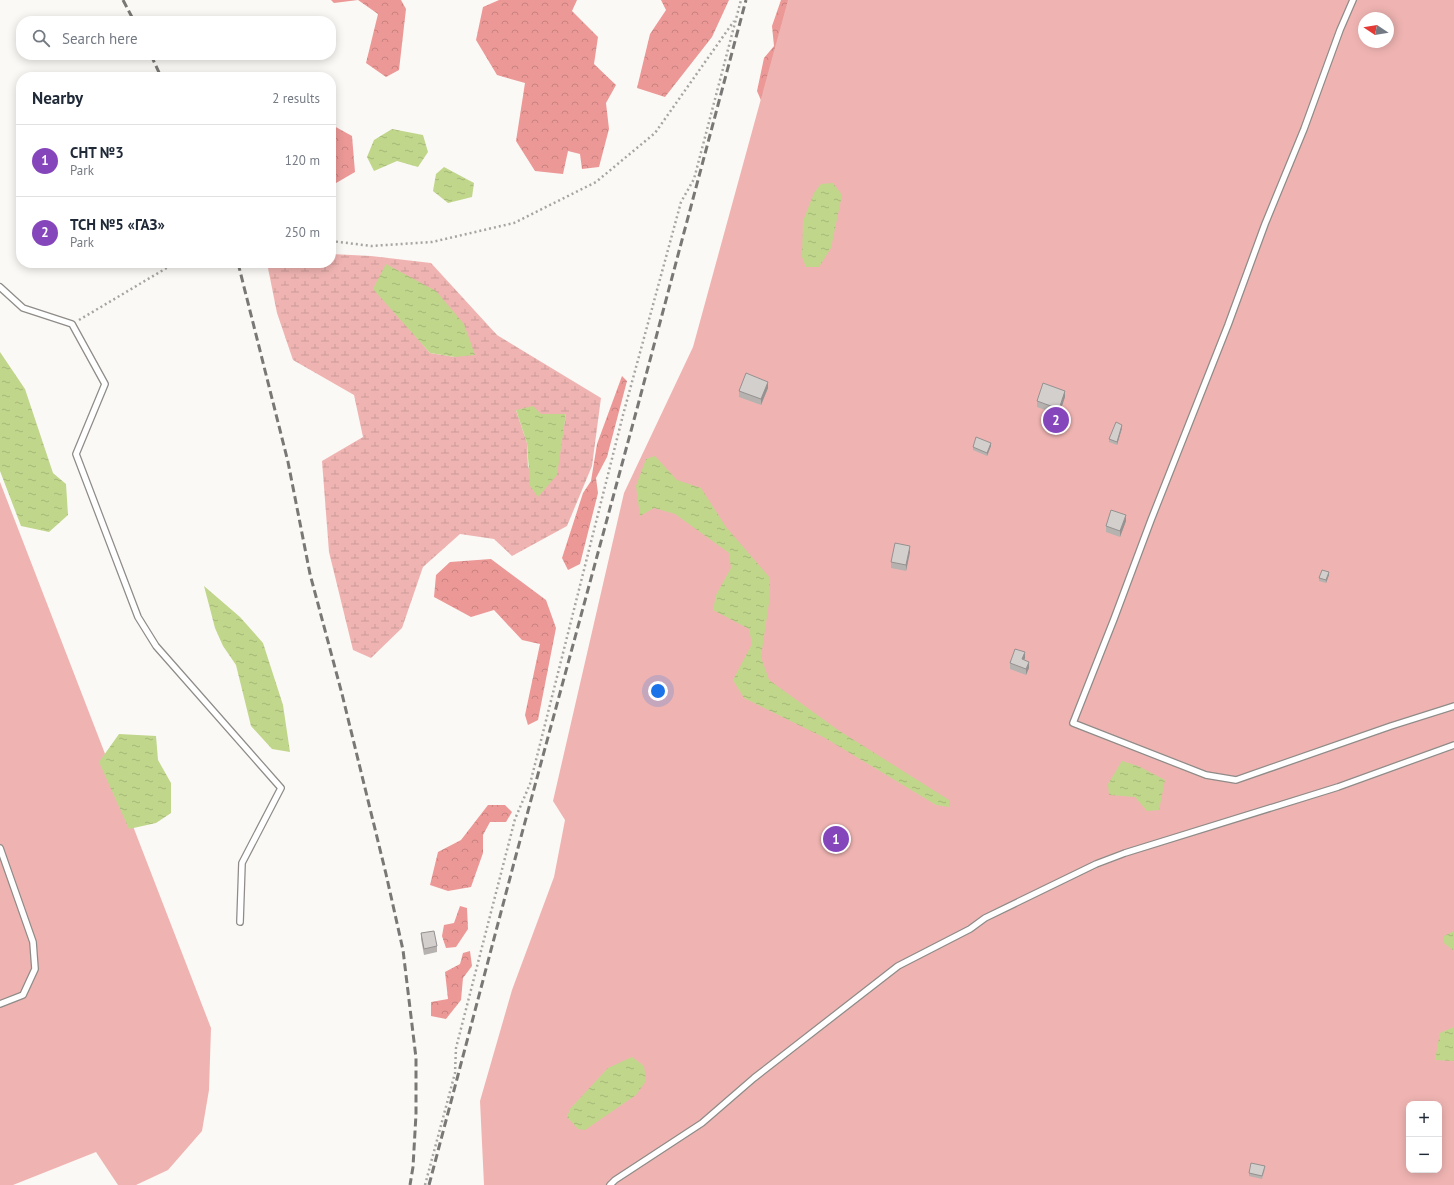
<!DOCTYPE html>
<html lang="en">
<head>
<meta charset="utf-8">
<style>
  body { margin:0; font-family:"PT Sans",sans-serif; background:#f2f2f3; color:#1f2937 }
  .controls { position:absolute; right:12px; bottom:12px; display:grid; overflow:hidden; border-radius:8px; box-shadow:0 2px 10px #0003 }
  .controls button { width:36px; height:36px; display:grid; place-items:center; padding:0; border:0; border-bottom:1px solid #e0e1e3; background:#fff; color:#1f2937; font:20px sans-serif }
  .compass { position:absolute; left:1358px; top:12px; width:36px; height:36px; border-radius:50%; background:#fff; box-shadow:0 2px 10px #0003; rotate:282deg }
  .you { position:absolute; left:658px; top:691px; width:14px; height:14px; margin:-10px; border:3px solid #fff; border-radius:50%; background:#1a73e8; box-shadow:0 0 0 6px #1a73e833 }
  .badge { display:grid; place-items:center; width:26px; height:26px; border-radius:50%; background:#8546bc; color:#fff; font-size:13px; font-weight:700 }
  .pin { position:absolute; translate:-50% -50%; border:2px solid #fff; box-shadow:0 1px 4px #0006 }
  .list { margin:0; padding:0; list-style:none }
  h2 { display:flex; justify-content:space-between; align-items:center; height:52px; margin:0; padding:0 16px; font-size:17px }
  h2 small { font-size:13px; font-weight:400; color:#747a83 }
  .list li { display:grid; grid-template-columns:26px 1fr auto; gap:12px; align-items:center; box-sizing:border-box; height:72px; padding:0 16px; border-top:1px solid #e0e1e3 }
  .list b { display:block; font-size:15px; white-space:nowrap }
  .list p { margin:0; font-size:13px; white-space:nowrap; color:#747a83 }
  .list em { font-size:13px; font-style:normal; color:#747a83 }
  .icon { flex:none; width:22px; height:22px; fill:none; stroke:currentColor; stroke-width:2; stroke-linecap:round; stroke-linejoin:round }
  .map { position:relative; flex:none; width:1454px; height:1185px; overflow:hidden }
  .search { position:absolute; background:#fff; box-shadow:0 2px 10px #0003; left:16px; top:16px; width:320px; height:44px; display:flex; align-items:center; gap:10px; box-sizing:border-box; padding:0 14px; border-radius:16px; color:#747a83; font-size:15px }
  .panel { position:absolute; background:#fff; box-shadow:0 2px 10px #0003; left:16px; top:72px; width:320px; height:196px; border-radius:16px }
  .map>svg:first-child { display:block }
  .forest { fill:url(#forest-crowns) }
  .wetland { fill:url(#wetland-marsh); fill-rule:evenodd }
  .garden { fill:#efb4b2; fill-rule:evenodd }
  .water { fill:url(#water-ripples) }
  .lines { fill:none; stroke-linecap:round; stroke-linejoin:round }
  .service-casing { stroke:#8e8b88; stroke-width:8 }
  .path { stroke:#a6a5a2; stroke-width:2.5; stroke-dasharray:2 3; stroke-linecap:butt }
  .service { stroke:#fff; stroke-width:5.5 }
  .rail { stroke:#7a7876; stroke-width:3; stroke-dasharray:8 4; stroke-linecap:butt }
  .wall { fill:#b5b2b0 }
  .shaded-wall { fill:#949190 }
  .building { fill:#d3cfcd; stroke:#949190 }
</style>
</head>
<body>
<div class="map">
<svg width="1454" height="1185" viewBox="0 0 1454 1185">
  <defs>
    <pattern id="forest-crowns" width="20" height="18" patternUnits="userSpaceOnUse"><rect width="20" height="18" fill="#eb9896"/><path d="M2 6a3 3 0 1 1 6 0M12 15a3 3 0 1 1 6 0" fill="none" stroke="#c88280"/></pattern>
    <pattern id="wetland-marsh" width="20" height="14" patternUnits="userSpaceOnUse"><rect width="20" height="14" fill="#efb4b2"/><path d="M1 5h8M5 5V1M11 12h8M15 12V8" fill="none" stroke="#cc9a98"/></pattern>
    <pattern id="water-ripples" width="26" height="14" patternUnits="userSpaceOnUse"><rect width="26" height="14" fill="#c0d68b"/><path d="M2 4q2-2 4 0t4 0M15 11q2-2 4 0t4 0" fill="none" stroke="#a4b677"/></pattern>
  </defs>
  <rect width="100%" height="100%" fill="#fbf9f5"/>
  <g class="forest">
    <path d="M331,0H401L406,9L399,70L386,77L366,63L378,14L358,0L334,3Z"/>
    <path d="M499,0H577L572,11L598,37L594,64L616,85L606,103L609,129L599,167L582,169L580,154L568,151L563,174L535,171L516,141L525,83L497,75L476,40L483,7Z"/>
    <path d="M661,0H729L712,37L665,97L637,88L650,34L666,10Z"/>
    <path d="M781,0H801L763,105L757,91L764,58L774,46L772,26Z"/>
    <path d="M306,72L308,77H266V75Z"/>
    <path d="M331,120L334,126L352,136L355,172L331,186Z"/>
    <path d="M622,376L627,381L607,457L596,478L598,493L580,564L568,570L562,558L583,493L591,481L597,444Z"/>
    <path d="M491,559L546,600L556,628L538,720L528,725L525,715L540,644L522,640L494,610L471,617L434,597L436,575L450,562Z"/>
    <path d="M488,805H505L512,812L506,822H490L483,835V853L471,887L448,891L430,885L438,852L461,840Z"/>
    <path d="M460,906L467,908L468,929L456,947L446,948L442,936L444,925L454,923Z"/>
    <path d="M470,951L472,966L463,978L461,1000L446,1019L431,1016V1002L448,999L445,972L460,964L463,953Z"/>
  </g>
  <path class="wetland" d="M331,254L371,256L431,263L497,335L601,398L592,466L567,526L512,556L494,539L460,534L423,567L402,628L371,658L353,650L329,552L322,461L363,437L354,395L293,360L277,313L267,263H331ZM403,321L455,357L430,353ZM516,410L541,414H566L563,432L528,468L527,443Z"/>
  <g class="garden">
    <path d="M788,0H1454V1185H484L480,1101L512,990L554,877L565,820L553,801L624,493L693,347ZM1364,18H1388V42H1364ZM1409,1104H1439V1170H1409Z"/>
    <path d="M0,482L211,1028L209,1090L202,1131L168,1170L136,1185H118L96,1152L13,1185H0Z"/>
  </g>
  <g class="water">
    <path d="M392,129L423,135L428,152L418,167L397,161L374,171L367,157L374,140Z"/>
    <path d="M444,167L474,183L472,197L448,203L433,191L436,174Z"/>
    <path d="M833,183L842,195L831,248L819,267H806L802,257L803,221L814,193L821,184Z"/>
    <path d="M386,264L436,291L464,324L475,355L455,357L430,353L373,289Z"/>
    <path d="M0,352L25,389L53,473L66,484L68,515L49,532L21,526L0,471Z"/>
    <path d="M533,406L541,414H566L557,475L538,497L530,486L527,443L516,410Z"/>
    <path d="M655,456L677,480L701,488L726,527L770,578L769,603L761,657L769,680L838,730L949,800V807L936,805L825,738L744,698L733,680L752,644L749,629L713,610L716,595L731,568L729,553L675,514L654,508L640,516L636,486L646,459Z"/>
    <path d="M204,586L240,617L263,643L283,705L290,752L272,749L251,726L236,665L223,646L215,628Z"/>
    <path d="M119,734L156,736L158,760L171,783V813L156,823L129,829L99,762Z"/>
    <path d="M1122,761L1138,766L1165,780L1159,810L1147,811L1135,797L1109,795L1108,784Z"/>
    <path d="M1454,931V951L1444,943V936Z"/>
    <path d="M1454,1027V1061L1435,1060L1440,1033Z"/>
    <path d="M632,1057L644,1066L646,1081L636,1095L585,1130L578,1129L567,1117L570,1109L608,1068Z"/>
  </g>
  <g class="lines">
    <defs>
      <g id="service">
        <path d="M1353,0L1340,30L1304,129L1265,224L1228,325L1151,520L1114,619L1073,723L1206,775L1236,780L1391,726L1454,706"/>
        <path d="M0,287L23,308L72,324L105,384L76,454L138,617L156,646L281,788L242,863L240,922"/>
        <path d="M0,848L33,942L35,969L23,995L0,1004"/>
        <path d="M610,1185L615,1180L702,1123L754,1078L898,966L970,929L985,918L1096,864L1125,853L1338,787L1454,745"/>
      </g>
    </defs>
    <use href="#service" class="service-casing"/>
    <g class="path">
      <path d="M331,241L371,246L432,242L514,223L596,182L655,133L734,21"/>
      <path d="M79,320L175,263"/>
      <path d="M425,1185L455,1073L456,1048L515,819L530,784L623,415L681,202L694,179L741,0"/>
    </g>
    <use href="#service" class="service"/>
    <g class="rail">
      <path d="M123,0L134,21"/>
      <path d="M151,55L161,77"/>
      <path d="M238,263L288,462L310,574L342,694L386,874L403,950L416,1058V1114L413,1167L410,1185"/>
      <path d="M429,1185L515,859L638,405L746,0"/>
    </g>
  </g>
  <g class="wall">
    <path d="M768,388L761,405L739,397V391Z"/>
    <path d="M1065,397L1059,415L1037,407V401Z"/>
    <path d="M1122,428L1117,445L1109,442V439Z"/>
    <path d="M991,446L987,456L973,450V447Z"/>
    <path d="M1126,521L1120,537L1106,532V526Z"/>
    <path d="M910,552L906,571L891,568V562Z"/>
    <path d="M1329,575L1326,583L1319,581V578Z"/>
    <path d="M1025,658L1024,660L1029,668L1026,675L1010,669V663Z"/>
    <path d="M421,933L437,946V952L424,955L421,939Z"/>
    <path d="M1265,1169L1262,1179L1249,1176V1173Z"/>
  </g>
  <g class="shaded-wall">
    <path d="M768,382V388L761,405V399Z"/>
    <path d="M1065,391V397L1059,415V409Z"/>
    <path d="M1122,425V428L1117,445V442Z"/>
    <path d="M991,443V446L987,456V453Z"/>
    <path d="M1126,515V521L1120,537V531Z"/>
    <path d="M910,546V552L906,571V565Z"/>
    <path d="M1329,572V575L1326,583V580Z"/>
    <path d="M1025,652V658L1022,665V659Z"/>
    <path d="M1029,662V668L1026,675V669Z"/>
  </g>
  <g class="building">
    <path d="M746,373L768,382L761,399L739,391Z"/>
    <path d="M1043,383L1065,391L1059,409L1037,401Z"/>
    <path d="M1116,422L1122,425L1117,442L1109,439Z"/>
    <path d="M976,437L991,443L987,453L973,447Z"/>
    <path d="M1111,510L1126,515L1120,531L1106,526Z"/>
    <path d="M895,543L910,546L906,565L891,562Z"/>
    <path d="M1322,570L1329,572L1326,580L1319,578Z"/>
    <path d="M1015,649L1025,652L1022,659L1029,662L1026,669L1010,663Z"/>
    <path d="M434,931L437,946L424,949L421,933Z"/>
    <path d="M1251,1163L1265,1166L1262,1176L1249,1173Z"/>
  </g>
</svg>
<div class="controls">
<button>+</button>
<button>−</button>
</div>
<svg class="compass" viewBox="-18 -18 36 36"><path d="M0-13l5 13h-10z" fill="#e53935"/><path d="M0 13l5-13h-10z" fill="#747a83"/></svg>
<div class="you"></div>
<div class="pin badge" style="left:836px;top:839px">1</div>
<div class="pin badge" style="left:1056px;top:420px">2</div>
<div class="search"><svg class="icon" aria-label="search" viewBox="0 0 24 24"><circle cx="10" cy="10" r="6"/><path d="M15 15l6 6"/></svg>Search here</div>
<section class="panel">
<h2>Nearby<small>2 results</small></h2>
<ul class="list">
<li><span class="badge">1</span><div><b>СНТ №3</b><p>Park</p></div><em>120 m</em></li>
<li><span class="badge">2</span><div><b>ТСН №5 «ГАЗ»</b><p>Park</p></div><em>250 m</em></li>
</ul>
</section>
</div>
</body>
</html>
